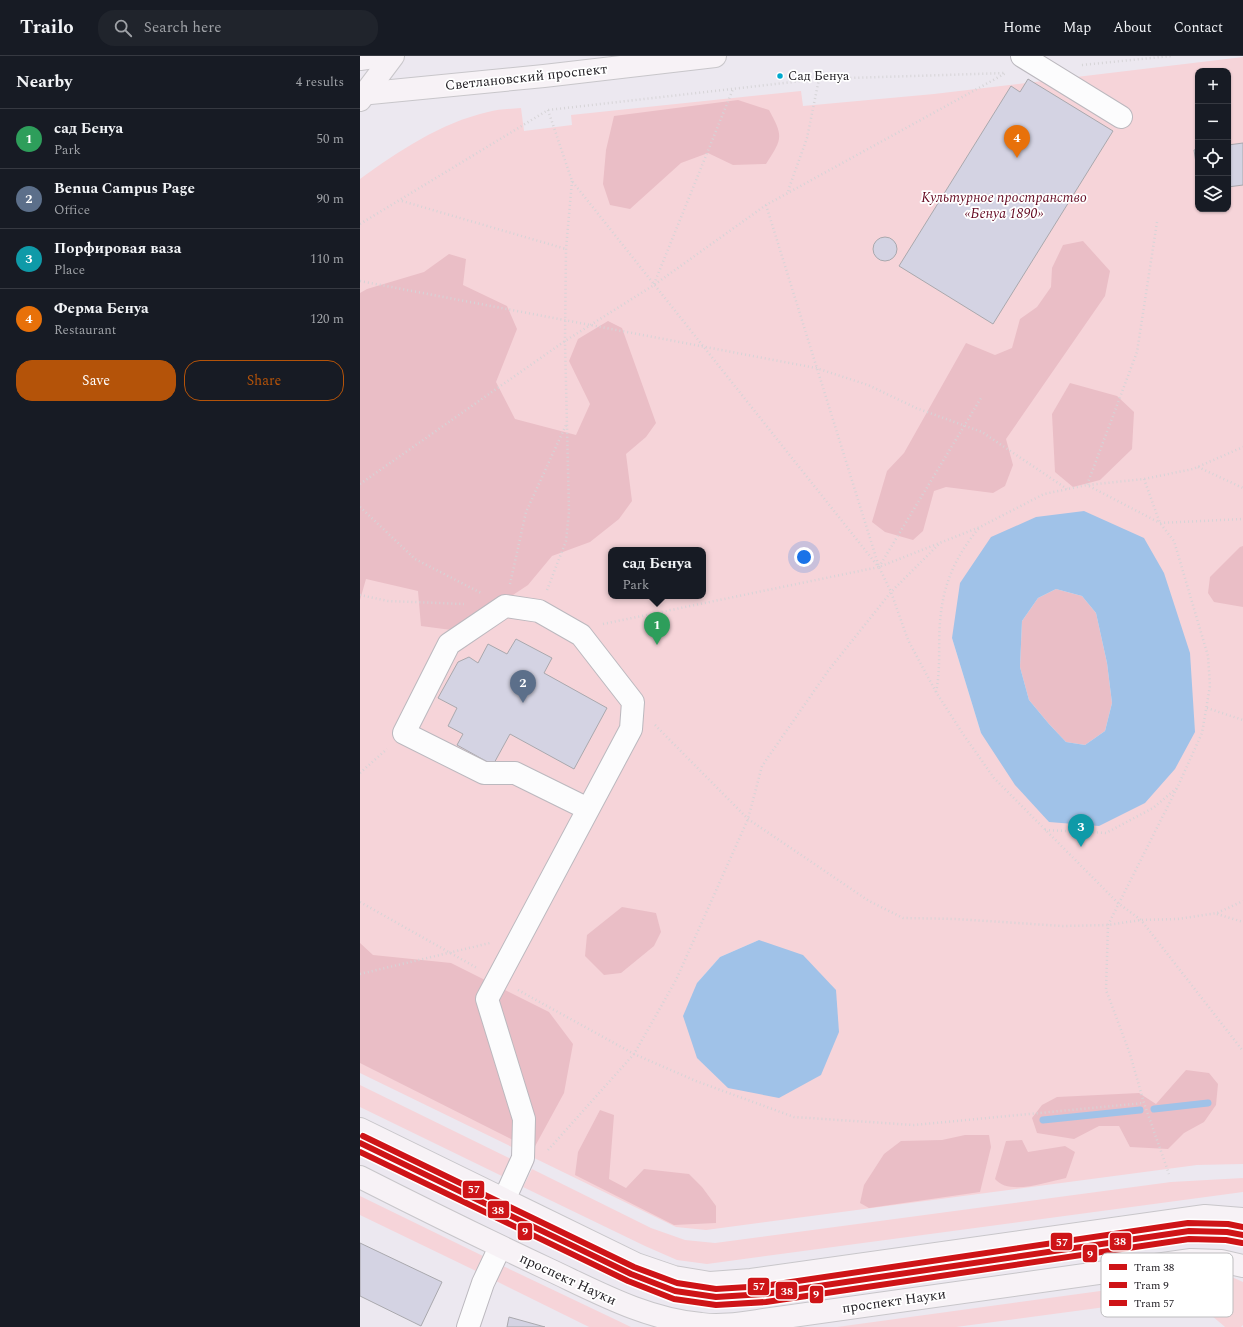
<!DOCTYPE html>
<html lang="en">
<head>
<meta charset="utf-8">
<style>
  body { margin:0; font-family:Spectral,serif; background:#20242c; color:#f1f3f6 }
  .controls { position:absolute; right:12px; top:12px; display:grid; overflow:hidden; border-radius:8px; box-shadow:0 1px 3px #0004 }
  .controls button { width:36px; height:36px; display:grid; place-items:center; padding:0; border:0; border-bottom:1px solid #363941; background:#171b24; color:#f1f3f6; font:20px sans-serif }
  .you { position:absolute; left:444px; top:501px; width:14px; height:14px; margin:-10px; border:3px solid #fff; border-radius:50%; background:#1a73e8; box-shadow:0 0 0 6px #1a73e833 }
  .badge { display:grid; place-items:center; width:26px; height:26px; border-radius:50%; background:#b45309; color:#fff; font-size:13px; font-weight:700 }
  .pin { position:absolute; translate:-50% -33px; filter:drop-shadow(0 1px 2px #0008) }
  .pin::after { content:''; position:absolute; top:21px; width:14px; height:12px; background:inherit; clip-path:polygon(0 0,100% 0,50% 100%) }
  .popup { position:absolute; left:248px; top:491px; width:98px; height:52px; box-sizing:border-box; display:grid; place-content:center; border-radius:8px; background:#171b24; filter:drop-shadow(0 1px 3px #0005); font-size:13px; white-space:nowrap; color:#9ea1a6 }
  .popup b { font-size:15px; color:#f1f3f6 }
  .popup::after { content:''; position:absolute; left:50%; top:100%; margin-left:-8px; border:8px solid transparent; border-top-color:#171b24 }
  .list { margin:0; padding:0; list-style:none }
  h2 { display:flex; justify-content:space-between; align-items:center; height:52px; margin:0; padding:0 16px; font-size:17px }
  h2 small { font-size:13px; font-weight:400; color:#9ea1a6 }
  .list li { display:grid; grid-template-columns:26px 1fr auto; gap:12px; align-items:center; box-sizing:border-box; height:60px; padding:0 16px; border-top:1px solid #363941 }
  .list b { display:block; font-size:15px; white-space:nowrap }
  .list p { margin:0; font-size:13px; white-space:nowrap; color:#9ea1a6 }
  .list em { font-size:13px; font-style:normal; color:#9ea1a6 }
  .actions { display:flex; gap:8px; padding:12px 16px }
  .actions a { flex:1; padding:9px 0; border:1px solid #b45309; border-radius:16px; text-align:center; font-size:14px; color:#b45309 }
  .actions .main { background:#b45309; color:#fff }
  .icon { flex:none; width:22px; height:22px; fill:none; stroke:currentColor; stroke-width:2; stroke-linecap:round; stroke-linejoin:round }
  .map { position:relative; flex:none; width:883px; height:1271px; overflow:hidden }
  header { display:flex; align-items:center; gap:24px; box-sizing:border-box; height:56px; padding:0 20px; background:#171b24; border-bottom:1px solid #363941 }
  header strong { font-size:19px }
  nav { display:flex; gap:22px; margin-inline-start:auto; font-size:14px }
  .search { width:280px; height:36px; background:#20242c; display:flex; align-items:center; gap:10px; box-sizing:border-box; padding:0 14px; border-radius:16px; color:#9ea1a6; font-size:15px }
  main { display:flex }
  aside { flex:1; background:#171b24 }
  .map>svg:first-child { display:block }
  .green { fill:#f6d4d9; fill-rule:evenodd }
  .forest { fill:#eabec6 }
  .water { fill:#a0c2e8; fill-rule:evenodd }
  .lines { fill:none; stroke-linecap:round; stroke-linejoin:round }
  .stream { stroke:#a0c2e8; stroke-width:7 }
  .building { fill:#d4d3e3; stroke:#a9a8ad }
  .minor-casing { stroke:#bbb8be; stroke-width:24 }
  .major-casing { stroke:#c8c6ca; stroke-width:24 }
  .path { stroke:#d6d4d7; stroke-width:2.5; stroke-dasharray:1 3; stroke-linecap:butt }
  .minor { stroke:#fcfcfd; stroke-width:22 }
  .major { stroke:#f7f2f6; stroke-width:22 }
  .tram-1-casing { stroke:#fff; stroke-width:9 }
  .tram-2-casing { stroke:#fff; stroke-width:9 }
  .tram-3-casing { stroke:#fff; stroke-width:9 }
  .tram-1 { stroke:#ce1417; stroke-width:6 }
  .tram-2 { stroke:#ce1417; stroke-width:6 }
  .tram-3 { stroke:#ce1417; stroke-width:6 }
  .bus-dot { fill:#00a9ce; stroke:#fff; stroke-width:1.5 }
  .labels { text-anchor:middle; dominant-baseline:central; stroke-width:3.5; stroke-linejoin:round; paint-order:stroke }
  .bus-label { font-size:13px; fill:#242126; stroke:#fff; text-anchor:start }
  .street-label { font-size:14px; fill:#242126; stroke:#fff }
  .park-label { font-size:14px; font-style:italic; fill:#650a22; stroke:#fff }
  .key { fill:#fff; stroke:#bdbcbe; stroke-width:1 }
  .key-label { font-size:11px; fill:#242126 }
  .line-badge { stroke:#fff; stroke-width:1.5 }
  .badge-label { font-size:11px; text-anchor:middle; font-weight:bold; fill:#fff }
</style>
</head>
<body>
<header>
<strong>Trailo</strong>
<div class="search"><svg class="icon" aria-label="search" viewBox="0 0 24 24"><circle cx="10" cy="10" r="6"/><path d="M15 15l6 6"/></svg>Search here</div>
<nav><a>Home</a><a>Map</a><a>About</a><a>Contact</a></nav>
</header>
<main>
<aside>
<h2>Nearby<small>4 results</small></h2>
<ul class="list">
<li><span class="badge" style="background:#2e9e5b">1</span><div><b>сад Бенуа</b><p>Park</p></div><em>50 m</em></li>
<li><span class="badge" style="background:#5c6f8a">2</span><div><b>Benua Campus Page</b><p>Office</p></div><em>90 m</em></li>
<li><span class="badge" style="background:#0f9aa8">3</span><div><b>Порфировая ваза</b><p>Place</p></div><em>110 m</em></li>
<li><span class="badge" style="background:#e8710a">4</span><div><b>Ферма Бенуа</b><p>Restaurant</p></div><em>120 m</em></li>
</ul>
<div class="actions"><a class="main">Save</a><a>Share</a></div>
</aside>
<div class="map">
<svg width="883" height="1271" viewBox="0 0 883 1271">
  <rect width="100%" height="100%" fill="#ece8f0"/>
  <g class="green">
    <path d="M883,1V1108L837,1109L346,1174L316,1171L0,1017V123C39,95 80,67 128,56C138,53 150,53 161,52L164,75L212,69L211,59L441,35L443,50L574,38ZM838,15H868V153H838ZM631,482L830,597L689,766L621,677L592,582ZM251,494H343V540H251ZM399,884L337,927L360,901Z"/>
    <path d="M0,1029L157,1106L148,1123L0,1051Z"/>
    <path d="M172,1113L291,1172L325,1184L355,1187L811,1126L883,1122V1136L347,1208L317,1204L285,1190L163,1131Z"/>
    <path d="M0,1140L123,1200L116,1215L0,1159Z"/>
    <path d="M143,1210L271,1271H229L136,1225Z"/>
    <path d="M850,1220L874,1222L883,1226V1269L881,1271H865C844,1252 832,1246 805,1243L596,1271H477Z"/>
  </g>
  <g class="forest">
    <path d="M378,44L409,54C424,81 422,83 406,108L373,109L348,97L321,107L270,153L250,149L243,128L246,94L254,60Z"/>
    <path d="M723,185L750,215L745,240L646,383L653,409L645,430L633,437L586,431L574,435L563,475L553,484L525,476L512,466L527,415L544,397L606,287L635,299L652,292L660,263L677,251L691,231L692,212L703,189Z"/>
    <path d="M89,198L106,203L103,229L147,250L157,273L136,326L155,363L216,379L230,348L209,305L218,283L248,265L262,272L296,367L286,381L266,398L272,445L259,463L230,486L192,500L168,529L99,575L61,570L58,535L6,523L0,544V237L7,233L64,216Z"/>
    <path d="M710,327L757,340L774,356L772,393L740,424L713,431L695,416L692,358Z"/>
    <path d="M883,490V551L854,546L848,537L850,521L880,491Z"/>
    <path d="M696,533L722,540L736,557L747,607L752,647L745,675L725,689L706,686L689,668L669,644L660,611L662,565L678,542Z"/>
    <path d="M262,851L296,857L301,876L294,890L261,917L244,919L225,900L227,879Z"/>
    <path d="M0,887L13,899L91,907L189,956L213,988L204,1037L173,1094L0,1007Z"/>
    <path d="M826,1014L849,1017L858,1028L856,1049L844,1066L824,1077L808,1093L770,1091L759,1070H739L714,1083L677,1077L672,1062L682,1049L697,1041L779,1037L796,1048Z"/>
    <path d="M240,1054L254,1059L249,1123L266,1132L284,1113L329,1118L342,1131L356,1150V1167L314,1169L215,1119L218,1096Z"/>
    <path d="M605,1079H629L631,1091L620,1136L509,1152L500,1147L504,1129L524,1098L541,1085L582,1084Z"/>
    <path d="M662,1084L668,1096L705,1090L715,1096L706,1122C686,1126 649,1140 635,1123L646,1085Z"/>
  </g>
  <g class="water">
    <path d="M724,455L784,482L804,517L830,597L835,676L815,713L785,747L739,770L689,766L655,729L621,677L592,582L600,527L631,481L676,461ZM696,533L722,540L736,557L747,607L752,647L745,675L725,689L706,686L689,668L669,644L660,611L662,565L678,542Z"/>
    <path d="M399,884L443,899L476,934L479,976L461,1019L419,1042L368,1032L337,1002L323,960L337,927L360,901Z"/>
  </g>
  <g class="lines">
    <g class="stream">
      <path d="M794,1053L848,1047"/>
      <path d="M683,1064L780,1054"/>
    </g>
  </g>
  <g class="building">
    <path d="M668,23L753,75L633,268L539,210L651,30L660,36Z"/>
    <path d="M883,87V129L868,131V89Z"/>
    <path d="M838,93V120L834,94Z"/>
    <circle cx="525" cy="193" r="12"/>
    <path d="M156,583L192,602L184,617L247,652L214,713L150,678L133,709L97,689L103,678L88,670L97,652L78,642L98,606L109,601L118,607L128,588L147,598Z"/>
    <path d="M0,1187L82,1226L61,1270L0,1240Z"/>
    <path d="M149,1261L185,1271H147Z"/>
  </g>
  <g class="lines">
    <defs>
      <g id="minor">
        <path d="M662,0L761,61"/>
        <path d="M144,1144L163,1102L164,1063L127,943L271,673L273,646L221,579L179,555L145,550L89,588L44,677L124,717H155L228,753"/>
        <path d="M108,1271L123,1227L140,1191"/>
      </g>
      <g id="major">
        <path d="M0,3L21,0"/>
        <path d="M0,38L184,20L355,0"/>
        <path d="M0,44L33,0"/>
        <path d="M0,1073L276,1208L314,1221L350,1227L391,1224L845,1160L883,1163"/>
        <path d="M0,1121C63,1153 126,1184 190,1214C239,1237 286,1263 341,1268C361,1271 383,1267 404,1264L831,1204L861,1205L883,1210"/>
      </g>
    </defs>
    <use href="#minor" class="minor-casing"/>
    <use href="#major" class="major-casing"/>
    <g class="path">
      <path d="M722,9L811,0"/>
      <path d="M188,54L212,125L517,509"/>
      <path d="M428,135L447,82L459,23"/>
      <path d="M42,145L206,193"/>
      <path d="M406,149L519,511L531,536L548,584L576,636L603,678L634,722L758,847L781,864L883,995"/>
      <path d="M797,166L777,296L727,429L800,467L883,463"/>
      <path d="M0,168L188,54L459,23L646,17"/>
      <path d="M0,225L456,312L508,329L556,352L622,376L707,433"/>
      <path d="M294,228L373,33"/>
      <path d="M838,411L883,432"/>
      <path d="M784,423L800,467L814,485L848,600L850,630L842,677L818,730L748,869L746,934L770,998L784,1047L809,1118"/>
      <path d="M0,428L205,285L294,229L406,149L646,17"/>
      <path d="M0,451L55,503L121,537"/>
      <path d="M519,511L621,342"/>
      <path d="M150,528L166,456L206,369"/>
      <path d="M187,534L206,485L209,456L205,285L206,193L212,125"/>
      <path d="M0,539L28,545L104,548"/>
      <path d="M243,568L519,511L620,471L684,438L727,429L784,423L833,413L883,391"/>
      <path d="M576,636C581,612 578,590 580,566C583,528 595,501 619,472"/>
      <path d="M847,652L883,664"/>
      <path d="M295,669L388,763L509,845L543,862L596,863L703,870L748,869L781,864L818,863L857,857L883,845"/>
      <path d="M0,717L27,693"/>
      <path d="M685,774L746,777L793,752L817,732"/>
      <path d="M0,846L117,912"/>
      <path d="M857,858L883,866"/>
      <path d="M0,918L130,887"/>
      <path d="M158,934L274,998L336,1025L434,1061L554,1069L784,1047"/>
      <path d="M188,1094L274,998L316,924L388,763L402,710L468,615L531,536L580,487"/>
    </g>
    <use href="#minor" class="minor"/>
    <use href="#major" class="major"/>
    <defs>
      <path id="tram-1" d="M0,1087L271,1218L315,1235L356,1241L405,1238L829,1175L867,1176L883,1179"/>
      <path id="tram-2" d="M0,1096L268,1225L314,1243L356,1249L406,1246L829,1183L866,1184L882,1187"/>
      <path id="tram-3" d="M3,1080L274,1211L317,1227L356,1233L404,1230L828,1167L868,1168L883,1171"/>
    </defs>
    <use href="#tram-1" class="tram-1-casing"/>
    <use href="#tram-2" class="tram-2-casing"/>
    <use href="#tram-3" class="tram-3-casing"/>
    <use href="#tram-1" class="tram-1"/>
    <use href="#tram-2" class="tram-2"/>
    <use href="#tram-3" class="tram-3"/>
  </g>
  <circle class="bus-dot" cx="420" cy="20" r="3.5"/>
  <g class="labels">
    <g class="bus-label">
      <text x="428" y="20">Сад Бенуа</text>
    </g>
    <g class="street-label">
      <text transform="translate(166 21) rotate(-6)">Светлановский проспект</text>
      <text transform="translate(208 1223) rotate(25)">проспект Науки</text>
      <text transform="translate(534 1245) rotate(-8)">проспект Науки</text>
    </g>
    <g class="park-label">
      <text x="644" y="141">Культурное пространство<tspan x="644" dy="16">«Бенуа 1890»</tspan></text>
    </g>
  </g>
  <rect x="741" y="1197" width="132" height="64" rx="6" class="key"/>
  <rect x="749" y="1208" width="18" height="6" fill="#ce1417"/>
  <rect x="749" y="1226" width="18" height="6" fill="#ce1417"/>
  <rect x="749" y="1244" width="18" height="6" fill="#ce1417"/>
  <g class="key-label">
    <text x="774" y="1215">Tram 38</text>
    <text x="774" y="1233">Tram 9</text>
    <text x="774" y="1251">Tram 57</text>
  </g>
  <g class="line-badge">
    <rect x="102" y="1124" width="23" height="19" rx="4" fill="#ce1417"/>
    <rect x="127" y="1144" width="23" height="19" rx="4" fill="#ce1417"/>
    <rect x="157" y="1166" width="16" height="19" rx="4" fill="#ce1417"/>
    <rect x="749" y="1176" width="23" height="19" rx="4" fill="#ce1417"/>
    <rect x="690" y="1176" width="23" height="19" rx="4" fill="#ce1417"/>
    <rect x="722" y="1188" width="16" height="19" rx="4" fill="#ce1417"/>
    <rect x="387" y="1221" width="23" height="19" rx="4" fill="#ce1417"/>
    <rect x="415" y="1225" width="23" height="19" rx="4" fill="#ce1417"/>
    <rect x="449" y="1229" width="15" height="19" rx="4" fill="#ce1417"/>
  </g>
  <g class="badge-label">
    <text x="114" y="1137">57</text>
    <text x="138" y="1158">38</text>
    <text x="165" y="1179">9</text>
    <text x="760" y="1189">38</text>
    <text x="702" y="1190">57</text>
    <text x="730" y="1202">9</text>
    <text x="399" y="1234">57</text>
    <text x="427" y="1239">38</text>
    <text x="456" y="1242">9</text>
  </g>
</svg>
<div class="controls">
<button>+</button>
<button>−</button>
<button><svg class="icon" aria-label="locate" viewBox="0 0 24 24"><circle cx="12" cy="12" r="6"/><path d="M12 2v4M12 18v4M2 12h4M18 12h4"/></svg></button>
<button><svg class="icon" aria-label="layers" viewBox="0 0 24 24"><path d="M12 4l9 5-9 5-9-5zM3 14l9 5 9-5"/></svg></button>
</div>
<div class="you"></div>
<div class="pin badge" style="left:297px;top:589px;background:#2e9e5b">1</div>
<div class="popup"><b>сад Бенуа</b>Park</div>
<div class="pin badge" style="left:163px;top:647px;background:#5c6f8a">2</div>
<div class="pin badge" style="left:721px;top:791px;background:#0f9aa8">3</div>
<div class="pin badge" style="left:657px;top:102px;background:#e8710a">4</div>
</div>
</main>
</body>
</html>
